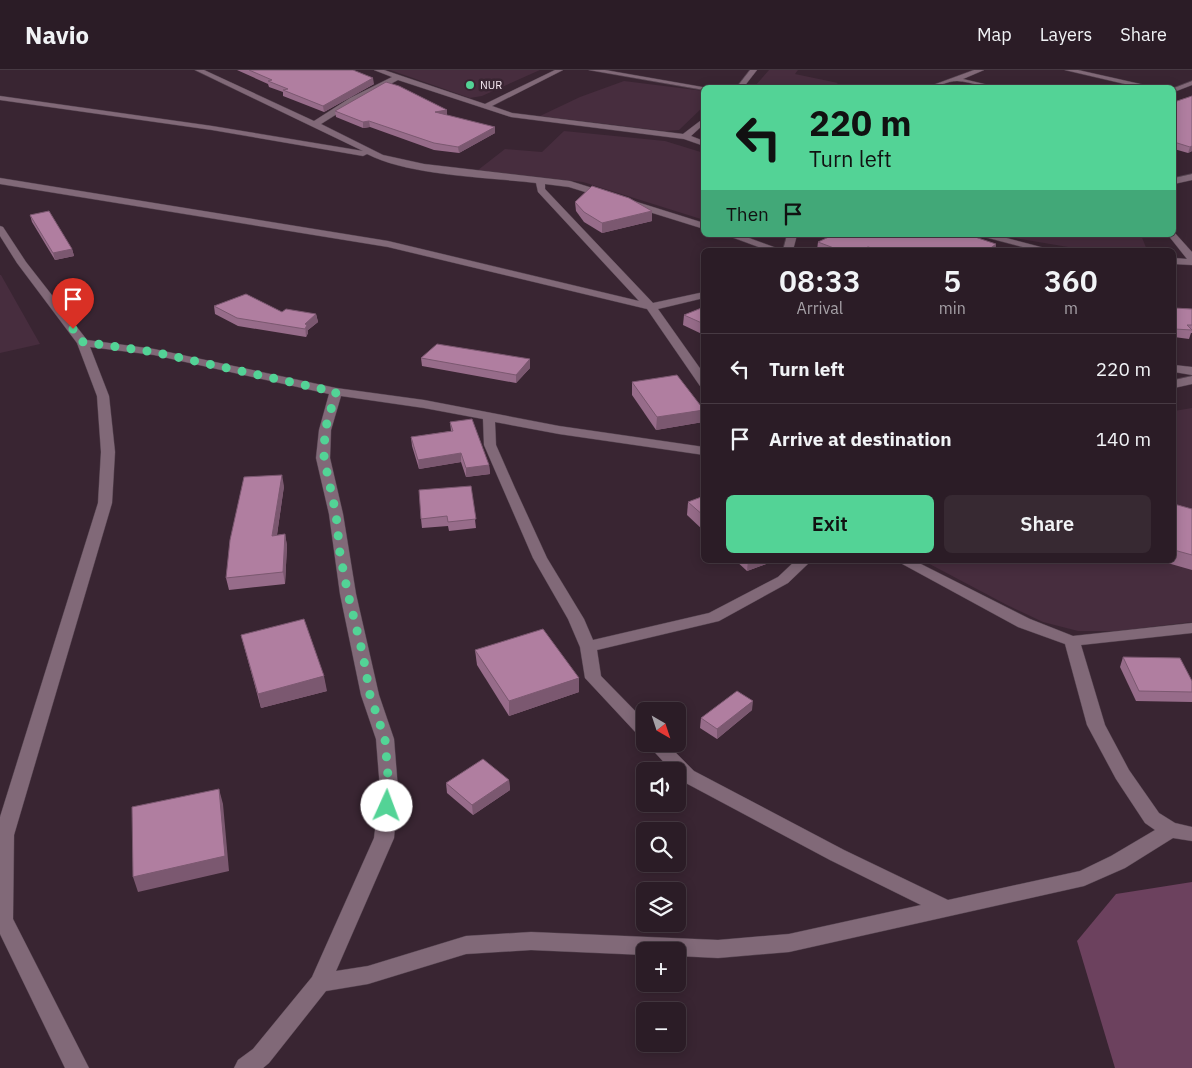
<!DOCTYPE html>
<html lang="en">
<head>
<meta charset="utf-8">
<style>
	body { margin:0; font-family:"IBM Plex Sans",sans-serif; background:#372932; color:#f1f3f6; height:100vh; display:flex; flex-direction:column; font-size:19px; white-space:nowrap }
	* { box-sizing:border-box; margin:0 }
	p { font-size:16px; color:#a6a1a7 }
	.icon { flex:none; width:28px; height:28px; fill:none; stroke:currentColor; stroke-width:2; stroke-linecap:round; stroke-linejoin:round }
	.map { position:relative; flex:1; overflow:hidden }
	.panel { position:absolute; left:701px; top:178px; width:475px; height:315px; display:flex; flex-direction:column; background:#2b1c26; border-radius:8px; box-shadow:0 2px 12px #0003,0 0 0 1px #473a43 }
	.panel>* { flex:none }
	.top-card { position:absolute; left:701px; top:15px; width:475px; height:152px; border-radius:8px; box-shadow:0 2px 12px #0003,0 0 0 1px #473a43; background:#53d396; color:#111; overflow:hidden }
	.needle { width:32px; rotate:141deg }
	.buttons { position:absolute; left:636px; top:632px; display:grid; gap:10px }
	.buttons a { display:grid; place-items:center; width:50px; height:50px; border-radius:8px; background:#2b1c26; box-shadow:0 2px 12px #0003,0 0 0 1px #473a43; font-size:25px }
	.pin { position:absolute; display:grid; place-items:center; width:42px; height:42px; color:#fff; margin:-51px -21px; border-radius:50% 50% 50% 0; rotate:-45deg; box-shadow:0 0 5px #0007 }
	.pin .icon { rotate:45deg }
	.me { position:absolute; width:55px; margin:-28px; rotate:2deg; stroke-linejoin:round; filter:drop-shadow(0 0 4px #0008) }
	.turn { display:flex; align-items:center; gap:18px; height:105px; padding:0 25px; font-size:22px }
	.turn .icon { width:65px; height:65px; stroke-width:2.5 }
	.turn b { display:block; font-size:35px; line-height:42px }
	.then { display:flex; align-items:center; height:48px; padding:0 25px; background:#0003; gap:10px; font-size:19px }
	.eta { display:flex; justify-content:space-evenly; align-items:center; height:85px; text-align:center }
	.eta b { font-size:30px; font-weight:600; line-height:35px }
	.primary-button { display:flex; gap:10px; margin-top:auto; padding:10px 25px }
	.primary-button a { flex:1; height:58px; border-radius:8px; background:#53d396; color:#111; font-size:20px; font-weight:600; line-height:58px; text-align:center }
	.primary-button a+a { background:#372932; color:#f1f3f6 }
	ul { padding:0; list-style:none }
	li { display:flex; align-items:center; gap:15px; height:70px; padding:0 25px; border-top:1px solid #473a43 }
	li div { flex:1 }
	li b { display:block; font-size:19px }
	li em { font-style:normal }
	header { display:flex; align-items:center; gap:30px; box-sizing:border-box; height:70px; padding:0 25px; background:#2b1c26; border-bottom:1px solid #473a43 }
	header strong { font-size:24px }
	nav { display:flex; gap:28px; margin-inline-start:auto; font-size:18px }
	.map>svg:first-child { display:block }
	.built { fill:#472d3e }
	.green { fill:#6c415e }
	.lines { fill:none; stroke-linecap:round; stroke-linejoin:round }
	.street-casing { stroke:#53424e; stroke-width:1 }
	.street { fill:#816978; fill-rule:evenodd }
	.wall { fill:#976c8a }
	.shaded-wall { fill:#7b5870 }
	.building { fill:#b07ea0; stroke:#7b5870 }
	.route { stroke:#53d396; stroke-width:9; stroke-dasharray:0 16.2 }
	.poi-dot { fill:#53d396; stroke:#392532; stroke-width:2 }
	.labels { text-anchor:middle; stroke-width:5; stroke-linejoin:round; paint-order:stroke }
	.far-poi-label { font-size:11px; fill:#f7e9f2; stroke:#392532; text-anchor:start }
</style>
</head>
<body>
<header>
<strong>Navio</strong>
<nav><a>Map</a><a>Layers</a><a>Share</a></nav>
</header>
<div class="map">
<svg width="1192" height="998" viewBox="0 0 1192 998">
	<rect width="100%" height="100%" fill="#392532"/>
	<g class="built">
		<polygon points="390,0 540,0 482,26 470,28"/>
		<polygon points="769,0 798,0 795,4 838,13 833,17 754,17"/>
		<polygon points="624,11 704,21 704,36 679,60 665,61 540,46 580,27"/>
		<polygon points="564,61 665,71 704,83 704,150 583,112 478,100 505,79 542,82"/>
		<polygon points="997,165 1141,165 1147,180 1068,177"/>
		<polygon points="0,205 1,205 40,274 0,283"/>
		<polygon points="1192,338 1192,552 1116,561 1078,561 1043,552 1007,535 922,490 1174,490 1174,341"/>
	</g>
	<polygon class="green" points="1192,812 1192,998 1115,998 1077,871 1116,824"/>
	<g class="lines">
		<g class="street-casing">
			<g id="street">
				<path d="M195 0H204L314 51 350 28 392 7 374 0H384L485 34 555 0H563L492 36 512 43 683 64 704 48V54L691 66 704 71V76L684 69 511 47 398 10 356 32 321 54 383 85 424 94 570 111 704 153V159L569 117 545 114V119L653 233 704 222V228L658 239 704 304V317L700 316 647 239 388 177 0 114V108L388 171 639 231 538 122 536 113C487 107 410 106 367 84L363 86 212 60 0 30V26L212 56 363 81Z"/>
				<polygon points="589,0 605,0 708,18 704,18 704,20"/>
				<polygon points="750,0 757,0 743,18 736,18"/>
				<path d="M974 0H984L963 9 1001 18C986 18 972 12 957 11 947 11 936 18 925 18Z"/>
				<polygon points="1065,0 1078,0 1158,18 1142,18"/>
				<polygon points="1192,11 1192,15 1174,22 1174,18"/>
				<polygon points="1192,104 1192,110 1174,114 1174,108"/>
				<polygon points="0,156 3,157 26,192 87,270 154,279 336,318 424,330 559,356 704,377 704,385 559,364 495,352 496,375 514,416 547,488 584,549 593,570 709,543 778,507 796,490 812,490 788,513 719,551 597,580 601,606 645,651 645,668 639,666 585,608 580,577 568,549 533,488 484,375 483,349 424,338 341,326 331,360 330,388 343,444 356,524 379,625 394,669 398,719 394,768 336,901 368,896 466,866 531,862 718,870 789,864 921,835 830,790 682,711 678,707 678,701 672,701 647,674 667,674 694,701 844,780 948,830 1080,801 1111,786 1155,760 1145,753 1116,709 1087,655 1065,574 1018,557 895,490 913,490 1030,549 1073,566 1192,553 1192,563 1081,575 1105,655 1129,700 1159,743 1175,753 1192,757 1192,771 1173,768 1125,798 1084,816 789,882 718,888 678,886 678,881 645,881 645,885 531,880 466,884 368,914 326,921 269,993 263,998 234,998 238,990 253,979 312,907 374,768 380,719 376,669 361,625 340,524 329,444 316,388 319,360 329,324 154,285 90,277 109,326 115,382 112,433 14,765 13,849 89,998 65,998 0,864 0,747 98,433 101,382 97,326 77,273 17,193 0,166"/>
				<polygon points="1174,162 1192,182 1192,195 1174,194 1174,188 1187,189 1168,165 1174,165"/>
				<polygon points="726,165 741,165 782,180 767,180"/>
				<polygon points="787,165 797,165 793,180 783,180"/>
				<polygon points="977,165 995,165 1052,180 1034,180"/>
				<polygon points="1174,295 1192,297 1192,305 1174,302"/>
				<polygon points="1192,306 1192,314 1174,318 1174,310"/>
			</g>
		</g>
		<use href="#street" class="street"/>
	</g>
	<g class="wall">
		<polygon points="237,0 353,0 374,14 324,42 283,26 283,22 269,17 268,14"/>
		<polygon points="1174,32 1192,81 1188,83 1174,79"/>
		<polygon points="335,41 447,45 495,63 459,83 434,80 370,57 363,58 336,47"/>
		<polygon points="575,132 652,141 652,151 602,163 584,152 576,141"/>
		<polygon points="30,145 72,179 74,186 55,190 32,152"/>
		<polygon points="818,172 996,174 995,180 817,180"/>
		<polygon points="214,236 282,242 316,244 318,252 308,260 308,263 306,267 238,256 215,244"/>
		<polygon points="704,237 704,265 683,255 684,245"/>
		<polygon points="1174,238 1192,239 1192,263 1191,263 1189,269 1174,267"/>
		<polygon points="421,288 530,298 516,313 422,296"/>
		<polygon points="632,312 703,352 656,360 632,325"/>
		<polygon points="450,352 489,395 490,404 466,407 461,392 419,399 412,376 411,367 451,361"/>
		<polygon points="284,416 277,465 285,464 287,476 285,514 229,520 226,508"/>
		<polygon points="471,416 476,458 449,461 448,456 422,458 421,449"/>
		<polygon points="704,426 704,461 687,445 688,432"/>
		<polygon points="1174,434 1192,439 1192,500 1157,490 1174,490"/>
		<polygon points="735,490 777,490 747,501"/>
		<polygon points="241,565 327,621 261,638"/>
		<polygon points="475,580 579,622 509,646 477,595"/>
		<polygon points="1123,587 1192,611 1192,632 1136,631 1120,597"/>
		<polygon points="752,640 717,669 700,658 701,648"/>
		<polygon points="509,710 510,720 473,745 447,723 446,713"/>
	</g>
	<g class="shaded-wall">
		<polygon points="373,8 374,14 324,42 323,36"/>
		<polygon points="447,40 447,46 435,42"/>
		<polygon points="369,51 370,57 363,58 363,52"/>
		<polygon points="495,57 495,63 459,83 458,77"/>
		<polygon points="1192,76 1192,81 1188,83 1190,77"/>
		<polygon points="652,141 652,151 602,163 602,153"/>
		<polygon points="996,174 995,180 987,180"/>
		<polygon points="868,177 867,180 861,180"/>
		<polygon points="72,179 74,186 55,190 53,183"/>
		<polygon points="316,244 318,252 308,260 308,263 306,267 305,254"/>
		<polygon points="530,289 530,298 516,313 516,305"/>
		<polygon points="704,340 703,352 656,360 657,347"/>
		<polygon points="461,383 461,392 419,399 418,390"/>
		<polygon points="489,395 490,404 466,407 466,398"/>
		<polygon points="282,405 284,416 275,478 272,466"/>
		<polygon points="285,464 287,476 285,514 283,502"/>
		<polygon points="748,490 777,490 747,501"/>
		<polygon points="324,606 327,621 261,638 258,624"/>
		<polygon points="579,608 579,622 509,646 509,631"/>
		<polygon points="753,631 752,640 717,669 717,659"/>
		<polygon points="509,710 510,720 473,745 472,735"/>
		<polygon points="219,719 223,734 229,801 138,822 133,807"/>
	</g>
	<g class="building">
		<polygon points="249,0 353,0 373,8 323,36 283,20 288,19 268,11 272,10"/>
		<polygon points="386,12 399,16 447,40 435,42 495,57 458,77 434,73 369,51 363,52 335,41"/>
		<polygon points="1192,26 1192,76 1190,77 1174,72 1174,32"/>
		<polygon points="592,116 629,128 652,141 602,153 584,142 575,132"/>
		<polygon points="49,141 72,179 53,183 30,145"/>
		<polygon points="833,165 969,165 996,174 988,180 991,180 879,180 868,177 861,180 839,180 818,172"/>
		<polygon points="246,224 282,242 286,239 316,244 305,254 307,255 305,259 237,248 214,236"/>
		<polygon points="704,237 704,254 684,245"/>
		<polygon points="1174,238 1192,239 1192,255 1187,255 1192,260 1174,259"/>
		<polygon points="437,274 530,289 516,305 421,288"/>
		<polygon points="677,305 704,340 657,347 632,312"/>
		<polygon points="472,349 489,395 466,398 461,383 418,390 411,367 453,361 450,352"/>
		<polygon points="282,405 272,466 285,464 283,502 226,508 230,470 244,407"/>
		<polygon points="471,416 476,449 448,452 447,446 421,449 419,420"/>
		<polygon points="704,426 704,446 688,432"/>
		<polygon points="1174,434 1192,439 1192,485 1174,480"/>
		<polygon points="304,549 324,606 258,624 241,565"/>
		<polygon points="543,559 579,608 509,631 475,580"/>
		<polygon points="1123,587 1180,588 1192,611 1192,622 1139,621"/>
		<polygon points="737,621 753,631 717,659 701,648"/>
		<polygon points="483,689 509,710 472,735 446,713"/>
		<polygon points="219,719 225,786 133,807 132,737"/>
	</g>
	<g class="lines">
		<polyline class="route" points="73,259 83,272 154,282 336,322 325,360 324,388 336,444 340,484 348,524 363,585 370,625 385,669 389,719 387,736"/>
	</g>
	<circle class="poi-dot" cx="470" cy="15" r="5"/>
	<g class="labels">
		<g class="far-poi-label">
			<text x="480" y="19">NUR</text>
		</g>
	</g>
</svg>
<div class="buttons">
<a><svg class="needle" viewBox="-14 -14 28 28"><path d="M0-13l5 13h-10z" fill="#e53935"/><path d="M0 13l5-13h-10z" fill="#a6a1a7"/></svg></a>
<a><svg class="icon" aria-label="sound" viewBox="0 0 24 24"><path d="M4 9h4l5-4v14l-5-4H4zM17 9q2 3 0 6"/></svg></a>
<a><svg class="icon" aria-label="search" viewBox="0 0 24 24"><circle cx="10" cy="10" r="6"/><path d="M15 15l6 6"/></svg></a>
<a><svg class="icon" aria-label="layers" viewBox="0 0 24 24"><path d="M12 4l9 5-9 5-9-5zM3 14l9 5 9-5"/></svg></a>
<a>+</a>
<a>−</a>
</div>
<div class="pin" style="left:73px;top:259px;background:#d93025"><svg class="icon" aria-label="arrive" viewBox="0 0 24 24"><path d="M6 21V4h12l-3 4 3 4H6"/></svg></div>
<svg class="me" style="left:387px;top:736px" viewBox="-20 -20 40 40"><circle r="19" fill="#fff"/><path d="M0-13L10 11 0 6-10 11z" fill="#53d396"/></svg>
<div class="top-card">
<div class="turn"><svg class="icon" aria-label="left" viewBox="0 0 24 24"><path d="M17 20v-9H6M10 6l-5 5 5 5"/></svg><div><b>220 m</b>Turn left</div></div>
<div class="then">Then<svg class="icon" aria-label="arrive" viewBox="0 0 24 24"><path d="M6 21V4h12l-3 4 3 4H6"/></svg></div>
</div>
<section class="panel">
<div class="eta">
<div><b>08:33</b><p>Arrival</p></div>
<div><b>5</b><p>min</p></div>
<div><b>360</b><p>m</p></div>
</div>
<ul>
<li><svg class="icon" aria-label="left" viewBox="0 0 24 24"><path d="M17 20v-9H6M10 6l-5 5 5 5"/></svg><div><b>Turn left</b></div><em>220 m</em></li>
<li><svg class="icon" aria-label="arrive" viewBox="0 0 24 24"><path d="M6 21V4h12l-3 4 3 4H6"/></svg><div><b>Arrive at destination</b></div><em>140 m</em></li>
</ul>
<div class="primary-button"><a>Exit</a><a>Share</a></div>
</section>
</div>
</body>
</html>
